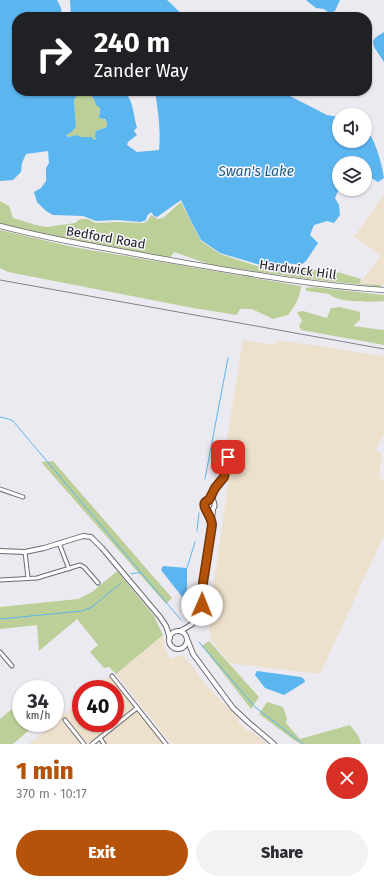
<!DOCTYPE html>
<html lang="en">
<head>
<meta charset="utf-8">
<style>
	body { margin:0; font-family:"Fira Sans",sans-serif; background:#f2f2f3; color:#2b2b33; height:100vh; display:flex; flex-direction:column; font-size:15px; white-space:nowrap }
	* { box-sizing:border-box; margin:0 }
	p { font-size:13px; color:#7c7c81 }
	.icon { flex:none; width:22px; height:22px; fill:none; stroke:currentColor; stroke-width:2; stroke-linecap:round; stroke-linejoin:round }
	.map { position:relative; height:744px; overflow:hidden }
	.details { display:flex; flex-direction:column; background:#fff; flex:1 }
	.details>* { flex:none }
	.top-card { position:absolute; left:12px; top:12px; width:360px; height:84px; border-radius:16px; box-shadow:0 1px 3px #0004; background:#202124; color:#fff; overflow:hidden }
	.buttons { position:absolute; left:332px; top:108px; display:grid; gap:8px }
	.buttons a { display:grid; place-items:center; width:40px; height:40px; border-radius:50%; background:#fff; box-shadow:0 1px 3px #0004; font-size:20px }
	.speed { position:absolute; left:12px; top:680px; display:flex; gap:8px; font-size:20px; font-weight:700; text-align:center }
	.speed>* { display:grid; place-content:center; width:52px; height:52px; border-radius:50%; background:#fff; box-shadow:0 1px 3px #0004; line-height:1 }
	.speed small { font-size:10px; font-weight:400 }
	.speed .limit { border:6px solid #d22; background:#fff; color:#111 }
	.pin { position:absolute; display:grid; place-items:center; width:34px; height:34px; color:#fff; margin:-17px; border-radius:8px; box-shadow:0 2px 6px #0006 }
	.me { position:absolute; width:44px; margin:-22px; rotate:1deg; stroke-linejoin:round; filter:drop-shadow(0 0 3px #0008) }
	.turn { display:flex; align-items:center; gap:14px; height:84px; padding:0 16px; font-size:18px }
	.turn .icon { width:52px; height:52px; stroke-width:2.5 }
	.turn b { display:block; font-size:28px; line-height:34px }
	.round { display:grid; place-items:center; flex:none; width:42px; height:42px; border-radius:21px; background:#f2f2f3 }
	.headline { display:flex; align-items:center; justify-content:space-between; height:68px; padding:0 16px }
	h1 { font-size:24px; font-weight:800; line-height:30px; color:#b45309 }
	.button { display:flex; gap:8px; margin-top:auto; padding:8px 16px }
	.button a { flex:1; height:46px; border-radius:24px; background:#b45309; color:#fff; font-size:16px; font-weight:800; line-height:46px; text-align:center }
	.button a+a { background:#f2f2f3; color:#2b2b33 }
	.map>svg:first-child { display:block }
	.industrial { fill:#ede0cc }
	.green { fill:#bdcf99 }
	.water { fill:#5bb5ee; fill-rule:evenodd }
	.lines { fill:none; stroke-linecap:round; stroke-linejoin:round }
	.stream { stroke:#5bb5ee; stroke-width:1 }
	.minor-casing { stroke:#6b6a70; stroke-width:5 }
	.tertiary-casing { stroke:#6b6a70; stroke-width:6 }
	.secondary-casing { stroke:#6b6a70; stroke-width:6 }
	.minor { stroke:#fff; stroke-width:3 }
	.tertiary { stroke:#fff; stroke-width:4 }
	.secondary { stroke:#fff; stroke-width:4.5 }
	.rail { stroke:#848388; stroke-width:1 }
	.route-casing { stroke:#753606; stroke-width:10 }
	.route { stroke:#b45309; stroke-width:7 }
	.labels { text-anchor:middle; stroke-width:3; stroke-linejoin:round; paint-order:stroke }
	.street-label { font-size:13px; fill:#1e1d20; stroke:#f9f8ff }
	.water-label { font-size:14px; font-style:italic; fill:#1c5e84; stroke:#f9f8ff }
</style>
</head>
<body>
<div class="map">
<svg width="384" height="744" viewBox="0 0 384 744">
	<rect width="100%" height="100%" fill="#eceaf1"/>
	<g class="industrial">
		<polygon points="384,195 384,285 359,284 381,256 354,237"/>
		<polygon points="243,340 273,345 278,340 384,356 384,433 376,450 382,454 379,477 384,481 384,535 320,674 230,663 211,640 209,627 212,604 212,596 231,464 223,463"/>
		<polygon points="163,635 164,642 163,645 170,659 183,655 185,657 209,688 239,719 238,722 248,731 253,732 267,744 171,744 116,674"/>
		<polygon points="110,676 163,744 29,744 81,700 81,723 115,723 115,689 94,689"/>
	</g>
	<g class="green">
		<path d="M77 94 91 95 100 107 99 114 101 118C105 119 109 123 107 127L96 131 97 140 93 139 92 137H81L77 135 68 137 66 135 72 132 73 130 76 127 74 100Z"/>
		<polygon points="0,201 9,206 13,218 36,225 46,227 75,223 80,219 88,219 95,223 118,222 144,223 148,220 151,215 158,219 163,218 181,202 201,241 220,254 257,266 324,270 341,273 361,279 360,284 381,285 381,287 309,279 211,265 174,252 170,258 52,237 0,224"/>
		<path d="M0 230 73 247 301 286C300 298 295 306 288 315L273 319 252 309H240L237 315 193 308 8 272 0 268Z"/>
		<path d="M314 287 384 295V301C372 302 337 303 329 294L307 291 305 288Z"/>
		<polygon points="340,307 360,312 360,320 353,326 384,330 384,345 301,330 299,326 302,321 297,312 303,311 327,318 331,308"/>
		<polygon points="53,461 172,598 166,604 41,462"/>
		<polygon points="117,571 154,616 163,635 116,674 109,667 104,668 90,652 98,645 77,619 39,651 37,625 0,629 0,607 78,599 92,592"/>
		<polygon points="209,641 259,697 251,709 202,646"/>
		<polygon points="267,702 283,707 287,718 286,723 300,739 350,725 359,737 361,744 301,744 294,740 259,714"/>
		<polygon points="19,703 21,706 21,723 36,724 13,744 0,744 0,719"/>
	</g>
	<g class="water">
		<path d="M0 0H57L61 8 62 17H17V91H123C134 99 133 115 137 127L134 131 137 135 128 142 127 145 137 152 159 150C161 129 158 111 155 91H280L327 115 339 117V141H365V128C375 138 382 164 384 178L378 182 365 174V163H339V189L335 198 339 205 340 215 334 223 327 221 314 225 310 235 318 243 306 261 301 265 287 263 275 266 260 265 220 253 201 240 191 221 181 200 157 217 154 216 151 212 147 216 146 220 141 222 117 220 96 221 83 216 53 215 46 211 37 202 34 192 41 188 46 181V168L49 163 48 151 26 154 22 163 21 172 13 180 0 181ZM83 94 87 96 91 95 95 101 96 105 100 108 99 118 105 119 107 123V127L96 131 95 137 97 140 93 139 92 137H81L77 135 68 137 66 135 72 132 73 130 76 127 74 100 77 95 80 96Z"/>
		<polygon points="70,0 167,0 185,17 71,17"/>
		<polygon points="306,0 340,0 335,11 329,13 324,9 316,8"/>
		<polygon points="384,32 384,62 374,47 373,41 376,37"/>
		<polygon points="163,566 187,568 187,603 161,570"/>
		<polygon points="257,671 301,677 304,679 305,682 284,695 265,688 255,675"/>
	</g>
	<g class="lines">
		<g class="stream">
			<polyline points="0,417 9,419 13,421 181,620"/>
			<polyline points="205,479 228,358"/>
			<polyline points="197,531 199,513"/>
			<polyline points="187,568 195,542"/>
			<polyline points="131,574 135,573 140,573"/>
			<polyline points="0,619 82,611 92,607 121,583"/>
			<polyline points="199,642 255,707 303,744"/>
		</g>
		<g class="minor-casing">
			<g id="minor">
				<polyline points="0,489 23,497"/>
				<polyline points="213,494 214,502"/>
				<polyline points="209,500 215,488 224,477 228,457"/>
				<polyline points="59,543 69,569"/>
				<polyline points="25,552 28,578"/>
				<polyline points="0,580 37,578 80,565 84,567 98,583"/>
				<polyline points="0,652 12,666"/>
				<polyline points="112,676 166,744"/>
				<polyline points="65,720 84,744"/>
				<polyline points="100,738 104,744"/>
				<polyline points="92,744 137,708"/>
			</g>
		</g>
		<g class="tertiary-casing">
			<g id="tertiary">
				<circle cx="209" cy="505" r="5.5"/>
				<polyline points="0,551 25,552 44,548 83,536 91,537 102,548 160,617 166,626 170,638"/>
				<circle cx="178" cy="640" r="9"/>
				<path d="M180 631C186 628 193 625 197 619 204 608 201 595 203 582 206 558 211 533 213 509"/>
				<polyline points="188,641 193,654 233,708 248,722 274,744"/>
			</g>
		</g>
		<g class="secondary-casing">
			<path id="secondary" d="M0 226C52 240 105 248 158 258 233 271 308 285 384 290"/>
		</g>
		<use href="#minor" class="minor"/>
		<use href="#tertiary" class="tertiary"/>
		<use href="#secondary" class="secondary"/>
		<polyline class="rail" points="0,280 384,349"/>
	</g>
	<g class="lines">
		<g class="route-casing">
			<path id="route" d="M202 605 203 583 212 525C212 514 197 504 209 500L215 488 224 477 228 457"/>
		</g>
		<use href="#route" class="route"/>
	</g>
	<g class="labels">
		<g class="street-label">
			<text transform="translate(106 237) rotate(10)" y="5">Bedford Road</text>
			<text transform="translate(298 269) rotate(8)" y="5">Hardwick Hill</text>
		</g>
		<g class="water-label">
			<text x="256" y="176">Swan's Lake</text>
		</g>
	</g>
</svg>
<div class="buttons">
<a><svg class="icon" aria-label="sound" viewBox="0 0 24 24"><path d="M4 9h4l5-4v14l-5-4H4zM17 9q2 3 0 6"/></svg></a>
<a><svg class="icon" aria-label="layers" viewBox="0 0 24 24"><path d="M12 4l9 5-9 5-9-5zM3 14l9 5 9-5"/></svg></a>
</div>
<div class="speed"><div>34<small>km/h</small></div><div class="limit">40</div></div>
<div class="pin" style="left:228px;top:457px;background:#d93025"><svg class="icon" aria-label="arrive" viewBox="0 0 24 24"><path d="M6 21V4h12l-3 4 3 4H6"/></svg></div>
<svg class="me" style="left:202px;top:605px" viewBox="-20 -20 40 40"><circle r="19" fill="#fff"/><path d="M0-13L10 11 0 6-10 11z" fill="#b45309"/></svg>
<div class="top-card">
<div class="turn"><svg class="icon" aria-label="right" viewBox="0 0 24 24"><path d="M7 20v-9h11M14 6l5 5-5 5"/></svg><div><b>240 m</b>Zander Way</div></div>
</div>
</div>
<section class="details">
<div class="headline"><div><h1>1 min</h1><p>370 m · 10:17</p></div><a class="round" style="background:#d93025;color:#fff"><svg class="icon" aria-label="close" viewBox="0 0 24 24"><path d="M6 6l12 12M18 6L6 18"/></svg></a></div>
<div class="button"><a>Exit</a><a>Share</a></div>
</section>
</body>
</html>
